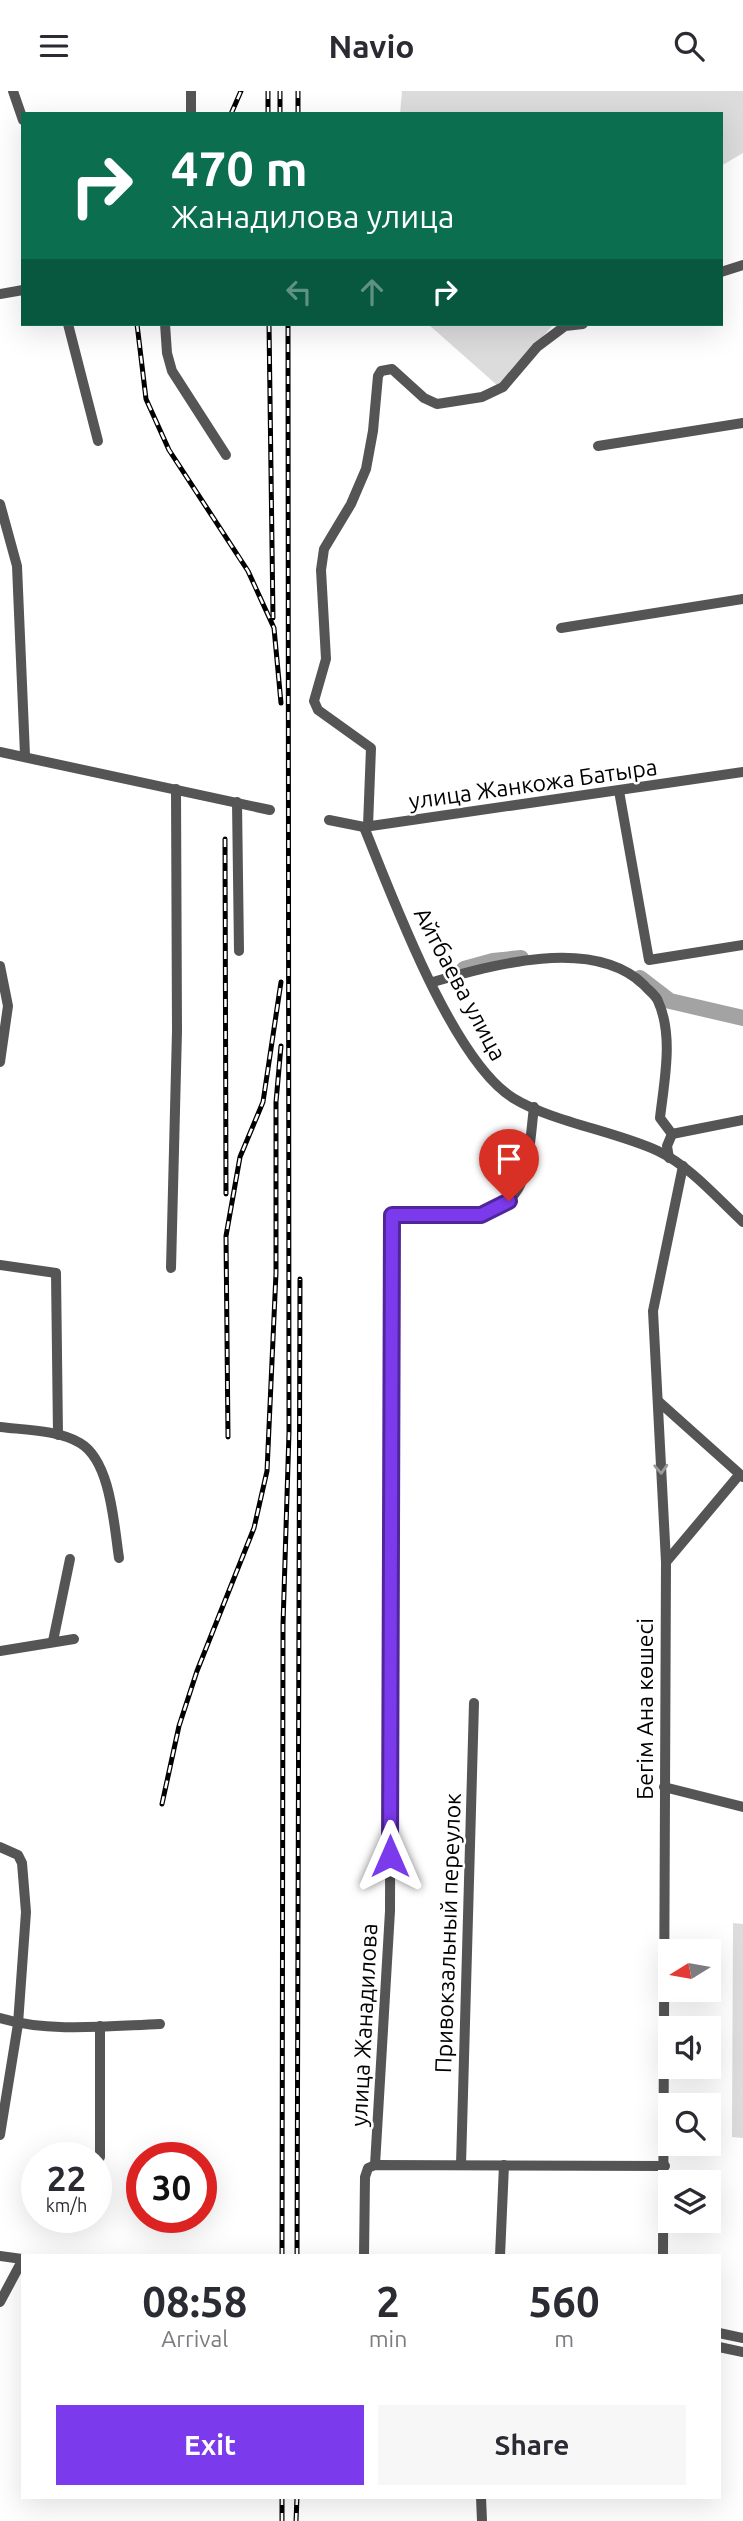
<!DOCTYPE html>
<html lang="en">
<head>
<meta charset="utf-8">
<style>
	body { margin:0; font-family:Ubuntu,sans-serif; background:#f7f7f7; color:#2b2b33; height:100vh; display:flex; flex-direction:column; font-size:26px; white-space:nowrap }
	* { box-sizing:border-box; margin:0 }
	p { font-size:23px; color:#7c7c81 }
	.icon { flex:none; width:38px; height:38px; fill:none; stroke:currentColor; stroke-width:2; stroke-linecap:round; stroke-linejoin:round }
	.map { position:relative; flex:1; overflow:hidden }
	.details { position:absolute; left:21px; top:2163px; width:700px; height:245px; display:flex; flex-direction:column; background:#fff; border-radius:0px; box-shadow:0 7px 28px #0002 }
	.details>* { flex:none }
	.banner { position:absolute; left:21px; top:21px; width:702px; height:214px; border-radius:0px; box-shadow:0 7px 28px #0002; background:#0b6e4f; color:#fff; overflow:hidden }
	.needle { width:46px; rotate:259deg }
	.tools { position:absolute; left:658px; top:1848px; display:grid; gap:14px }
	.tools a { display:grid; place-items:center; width:63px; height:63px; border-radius:0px; background:#fff; box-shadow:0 7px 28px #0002; font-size:35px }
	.speed { position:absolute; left:21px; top:2051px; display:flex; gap:14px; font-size:35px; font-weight:700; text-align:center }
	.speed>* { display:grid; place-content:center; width:91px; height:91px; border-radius:50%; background:#fff; box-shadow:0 7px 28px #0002; line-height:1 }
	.speed small { font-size:18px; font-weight:400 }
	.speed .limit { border:10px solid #d22; background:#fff; color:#111 }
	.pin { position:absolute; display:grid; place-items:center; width:60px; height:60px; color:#fff; margin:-72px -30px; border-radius:50% 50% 50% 0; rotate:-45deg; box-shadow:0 0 7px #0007 }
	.pin .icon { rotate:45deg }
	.me { position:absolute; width:77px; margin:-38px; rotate:0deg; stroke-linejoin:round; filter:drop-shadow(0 0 5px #0008) }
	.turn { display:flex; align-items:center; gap:24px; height:147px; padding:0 35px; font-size:32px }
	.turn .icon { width:91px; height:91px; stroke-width:2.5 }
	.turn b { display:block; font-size:49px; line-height:60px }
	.lanes { display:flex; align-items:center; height:66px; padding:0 35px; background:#0003; justify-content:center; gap:35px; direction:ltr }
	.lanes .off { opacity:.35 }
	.eta { display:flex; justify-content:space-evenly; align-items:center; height:119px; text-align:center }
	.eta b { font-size:42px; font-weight:700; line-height:49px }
	.cta { display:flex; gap:14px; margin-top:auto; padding:14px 35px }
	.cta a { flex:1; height:80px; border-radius:0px; background:#7c3aed; color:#fff; font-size:28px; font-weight:700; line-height:80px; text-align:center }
	.cta a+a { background:#f7f7f7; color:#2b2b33 }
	header { display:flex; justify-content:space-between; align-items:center; height:91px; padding:0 35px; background:#fff; font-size:32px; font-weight:700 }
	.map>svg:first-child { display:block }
	.green { fill:#dcdcdc }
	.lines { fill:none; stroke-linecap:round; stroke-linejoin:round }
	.river { stroke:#a3a3a3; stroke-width:16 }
	.minor { stroke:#555; stroke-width:10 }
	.rail-casing { stroke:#000; stroke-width:5 }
	.rail { stroke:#fff; stroke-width:2.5; stroke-dasharray:8; stroke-linecap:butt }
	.oneway { stroke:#999 }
	.route-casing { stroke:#51269a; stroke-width:18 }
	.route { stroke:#7c3aed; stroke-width:12 }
	.labels { text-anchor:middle; stroke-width:5; stroke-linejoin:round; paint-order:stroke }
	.street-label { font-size:23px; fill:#000; stroke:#fff }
</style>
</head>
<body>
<header><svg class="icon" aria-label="menu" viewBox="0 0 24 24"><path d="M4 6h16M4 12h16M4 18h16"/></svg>Navio<svg class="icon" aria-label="search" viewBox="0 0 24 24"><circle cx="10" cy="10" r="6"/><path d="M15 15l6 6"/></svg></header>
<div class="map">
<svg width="743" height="2430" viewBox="0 0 743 2430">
	<rect width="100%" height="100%" fill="#fff"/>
	<g class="green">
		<polygon points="402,0 743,0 743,62 721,75 721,23 400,23"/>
		<polygon points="428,233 554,233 498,295"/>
		<polygon points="733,1832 743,1833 743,2047 732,2046"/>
	</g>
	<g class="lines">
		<g class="river">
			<polyline points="464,878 493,870 521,867"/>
			<polyline points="640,887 670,910 743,927"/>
		</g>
		<g class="minor">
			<polyline points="13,0 23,29"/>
			<polyline points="191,23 191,0"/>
			<polyline points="721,181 743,174"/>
			<polyline points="0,203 23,199"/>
			<polyline points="68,233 98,350"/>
			<polyline points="165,233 167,262 172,280 226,364"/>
			<polyline points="598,355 743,332"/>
			<polyline points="0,413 17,475 25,664"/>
			<polyline points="561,537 743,508"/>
			<polyline points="0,661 270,719"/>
			<polyline points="619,700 649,869 743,854"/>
			<polyline points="237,711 239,860"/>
			<polyline points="329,729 364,736 743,681"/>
			<polyline points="368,735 371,657 318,619 314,610 326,568 321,479 324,458 351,413 366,378 373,340 378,285 381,280 392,278 424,307 437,313 482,306 503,296 537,256 565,235 583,233"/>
			<path d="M364 736C392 805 452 969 513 1007 552 1031 615 1040 658 1060 691 1076 716 1106 743 1131"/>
			<polyline points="0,875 8,915 0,971"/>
			<path d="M433 891C492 874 593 845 644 894 648 899 656 904 658 910 674 945 664 991 660 1027L672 1043"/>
			<polyline points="672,1043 743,1029"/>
			<polyline points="669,1067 667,1055 672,1043"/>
			<polyline points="0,1174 56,1182 58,1344"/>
			<polyline points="171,1177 177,940 176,698"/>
			<polyline points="658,1310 743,1386"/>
			<path d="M0 1336C25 1339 58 1339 80 1352 111 1370 114 1435 119 1467"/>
			<polyline points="666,1471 739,1384"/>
			<polyline points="53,1550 70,1468"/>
			<polyline points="0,1560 74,1548"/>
			<polyline points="664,1696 743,1716"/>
			<polyline points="0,1756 18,1764 22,1772 26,1821 18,1933 0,2044"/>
			<path d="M0 1927C49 1942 109 1935 160 1933"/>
			<polyline points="100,1935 100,2066"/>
			<path d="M375 2074 390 1820 392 1124C431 1123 503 1136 521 1092 530 1069 531 1040 534 1016"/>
			<polyline points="461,2074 474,1612"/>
			<polyline points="0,2165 22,2168"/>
			<polyline points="364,2165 365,2086 368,2077 375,2074 665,2075"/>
			<polyline points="500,2165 504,2074"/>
			<polyline points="663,2165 666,1471 653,1220 683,1075"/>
			<polyline points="0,2211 23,2168"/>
			<polyline points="719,2242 743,2247"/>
			<polyline points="719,2256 743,2261"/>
			<polyline points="481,2406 482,2430"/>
		</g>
		<g class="rail-casing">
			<g id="rail">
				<polyline points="268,0 268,23"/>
				<polyline points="280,0 280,23"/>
				<polyline points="231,23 241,0"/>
				<polyline points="298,23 298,0"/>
				<polyline points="137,233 146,308 169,359 248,480 274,537 281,612"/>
				<polyline points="269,233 273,527"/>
				<polyline points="225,748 226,1103"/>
				<polyline points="228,1346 226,1145 240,1066 263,1011 281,891"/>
				<polyline points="162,1713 179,1635 197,1580 254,1437 267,1380 276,1182 276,1011 281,955"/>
				<polyline points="282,2165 283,1534 289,1341 288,233"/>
				<polyline points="297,2165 300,1188"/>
				<polyline points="282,2430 282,2406"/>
				<polyline points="296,2430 297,2406"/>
			</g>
		</g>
		<use href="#rail" class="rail"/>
	</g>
	<defs><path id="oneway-chevron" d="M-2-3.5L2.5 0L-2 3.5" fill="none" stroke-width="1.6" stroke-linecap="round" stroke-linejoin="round" transform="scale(1.75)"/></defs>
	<use class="oneway" href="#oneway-chevron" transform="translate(661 1378) rotate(87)"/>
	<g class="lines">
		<g class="route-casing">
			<polyline id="route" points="390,1765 392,1124 481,1124 509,1110"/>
		</g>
		<use href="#route" class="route"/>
	</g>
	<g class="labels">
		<g class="street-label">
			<text transform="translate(533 693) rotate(-8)" y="8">улица Жанкожа Батыра</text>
			<text transform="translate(460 893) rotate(62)" y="8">Айтбаева улица</text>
			<text transform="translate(645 1618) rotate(-90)" y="8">Бегім Ана көшесі</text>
			<text transform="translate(448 1842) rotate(-88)" y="8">Привокзальный переулок</text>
			<text transform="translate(364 1934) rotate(-87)" y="8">улица Жанадилова</text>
		</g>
	</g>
</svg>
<div class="tools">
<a><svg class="needle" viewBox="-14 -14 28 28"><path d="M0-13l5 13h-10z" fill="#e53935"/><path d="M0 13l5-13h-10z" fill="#7c7c81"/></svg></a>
<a><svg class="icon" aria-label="sound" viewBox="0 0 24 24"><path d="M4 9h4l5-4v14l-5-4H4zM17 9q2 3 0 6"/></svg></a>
<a><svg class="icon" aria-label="search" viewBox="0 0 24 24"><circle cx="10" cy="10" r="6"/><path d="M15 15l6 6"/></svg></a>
<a><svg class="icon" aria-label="layers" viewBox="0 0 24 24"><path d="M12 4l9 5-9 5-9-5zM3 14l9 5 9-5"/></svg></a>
</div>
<div class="speed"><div>22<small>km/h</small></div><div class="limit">30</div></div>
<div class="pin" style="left:509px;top:1110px;background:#d93025"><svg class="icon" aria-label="arrive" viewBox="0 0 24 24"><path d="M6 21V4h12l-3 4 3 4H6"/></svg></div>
<svg class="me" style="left:390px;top:1765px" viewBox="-20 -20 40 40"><path d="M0-17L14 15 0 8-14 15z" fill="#7c3aed" stroke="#fff" stroke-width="4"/></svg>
<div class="banner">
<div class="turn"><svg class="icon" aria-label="right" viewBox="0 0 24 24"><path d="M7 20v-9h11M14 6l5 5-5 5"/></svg><div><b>470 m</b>Жанадилова улица</div></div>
<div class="lanes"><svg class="icon off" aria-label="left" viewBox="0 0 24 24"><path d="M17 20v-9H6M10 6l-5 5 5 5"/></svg><svg class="icon off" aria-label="ahead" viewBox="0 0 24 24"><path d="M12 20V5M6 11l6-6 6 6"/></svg><svg class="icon" aria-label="right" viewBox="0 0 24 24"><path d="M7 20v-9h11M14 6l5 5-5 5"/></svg></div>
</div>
<section class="details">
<div class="eta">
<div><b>08:58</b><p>Arrival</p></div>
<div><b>2</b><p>min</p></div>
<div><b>560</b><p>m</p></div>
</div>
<div class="cta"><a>Exit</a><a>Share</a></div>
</section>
</div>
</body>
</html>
